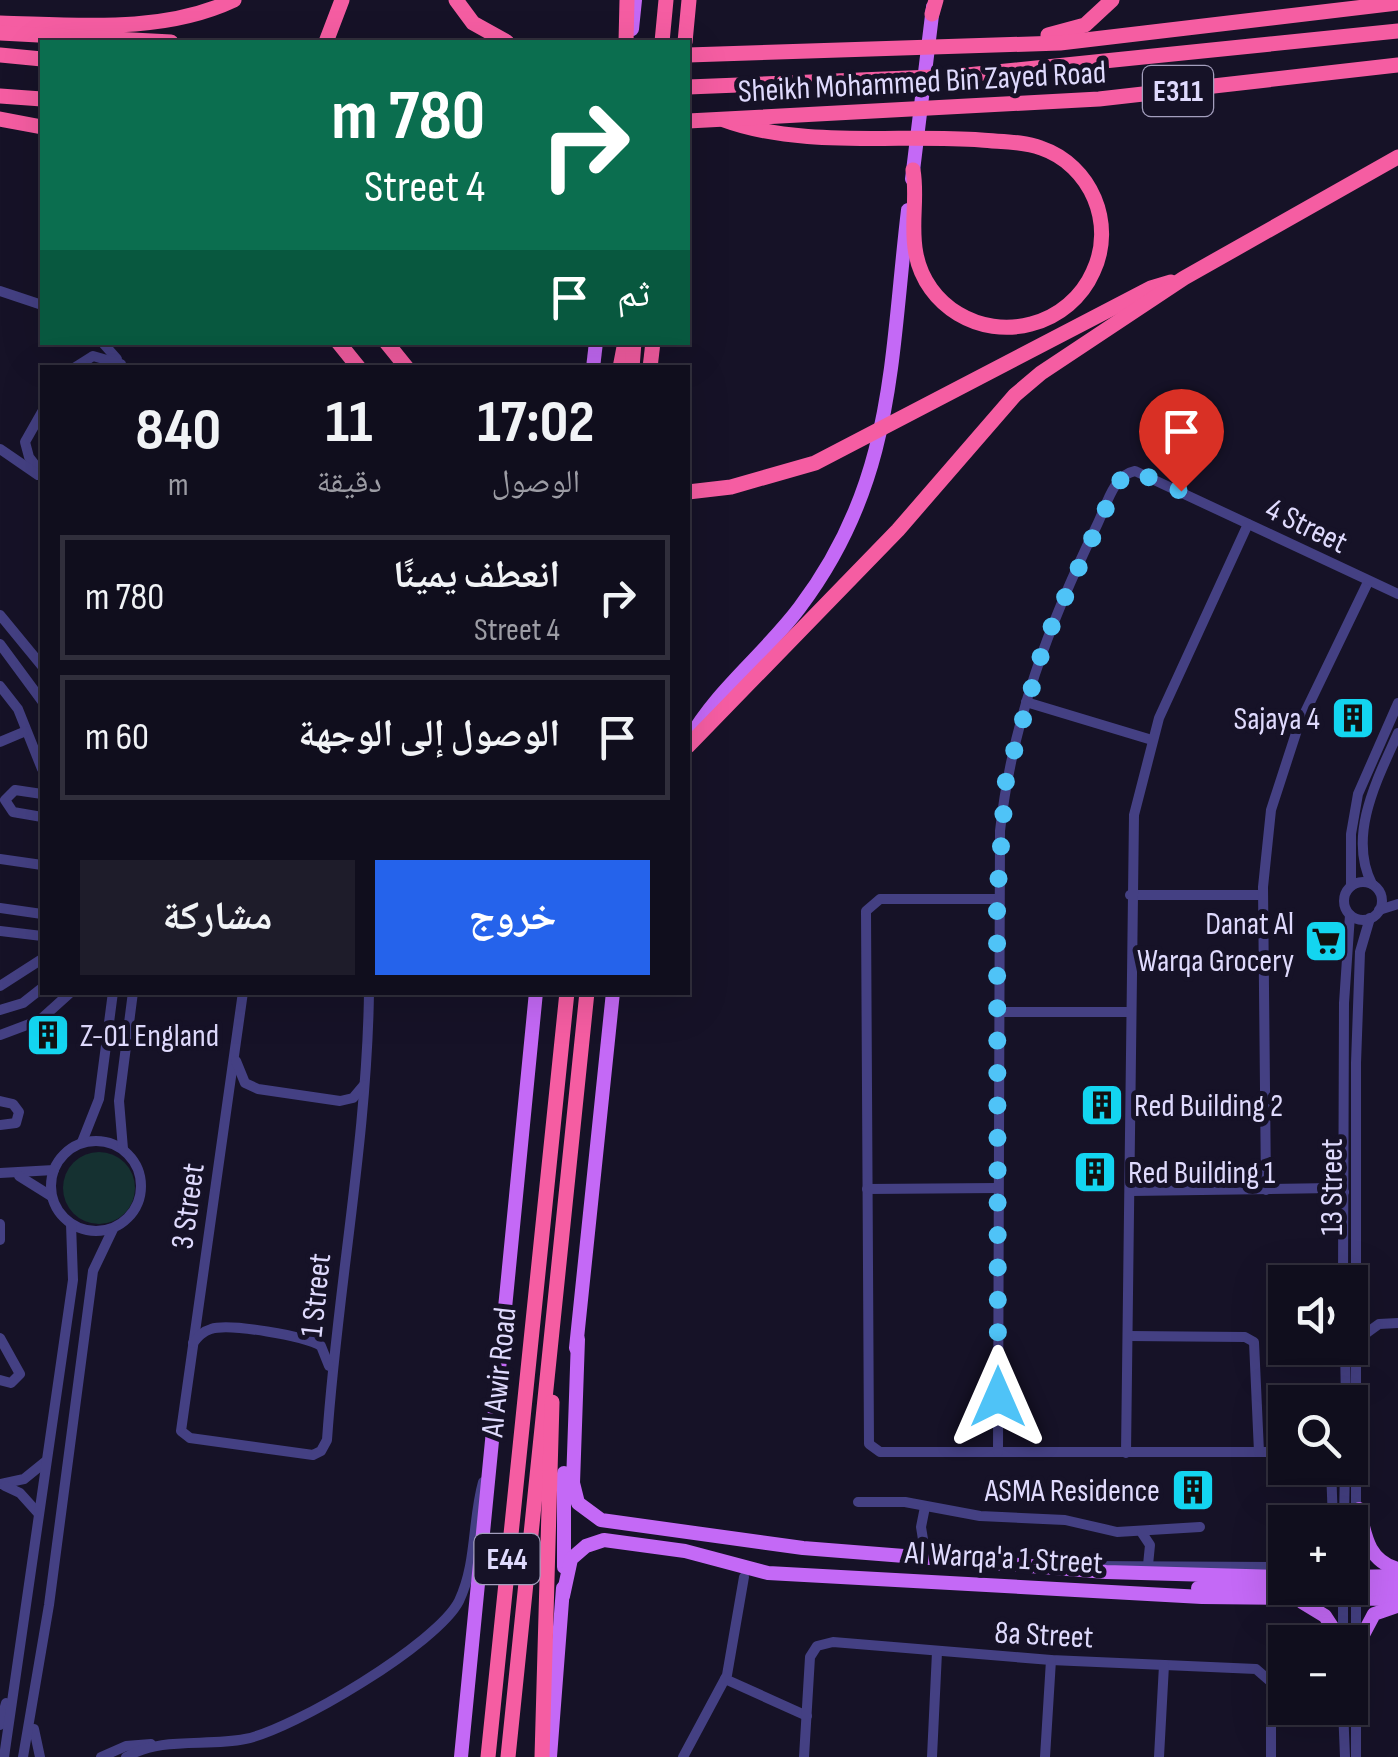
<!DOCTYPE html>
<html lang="ar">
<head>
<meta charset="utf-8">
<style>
	body { margin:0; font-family:"Sofia Sans Condensed","Noto Naskh Arabic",sans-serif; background:#1e1c2a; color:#f1f3f6; direction:rtl; height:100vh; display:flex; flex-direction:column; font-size:38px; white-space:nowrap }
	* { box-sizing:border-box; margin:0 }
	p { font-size:32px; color:#9c9ca4 }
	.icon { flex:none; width:55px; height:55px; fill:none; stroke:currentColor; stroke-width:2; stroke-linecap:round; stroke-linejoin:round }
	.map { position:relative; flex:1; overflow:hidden; direction:ltr }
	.sheet { position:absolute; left:40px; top:365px; width:650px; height:630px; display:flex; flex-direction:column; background:#100e1d; border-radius:0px; box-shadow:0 10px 40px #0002,0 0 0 2px #302e3b; direction:rtl }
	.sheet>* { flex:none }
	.top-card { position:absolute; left:40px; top:40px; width:650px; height:305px; border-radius:0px; box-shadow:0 10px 40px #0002,0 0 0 2px #302e3b; direction:rtl; background:#0b6e4f; color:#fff; overflow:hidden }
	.buttons { position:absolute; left:1268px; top:1265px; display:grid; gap:20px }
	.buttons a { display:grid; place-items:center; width:100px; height:100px; border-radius:0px; background:#100e1d; box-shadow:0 10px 40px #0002,0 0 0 2px #302e3b; font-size:50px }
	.pin { position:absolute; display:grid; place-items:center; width:85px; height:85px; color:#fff; margin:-102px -42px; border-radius:50% 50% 50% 0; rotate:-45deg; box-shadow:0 0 10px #0007 }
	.pin .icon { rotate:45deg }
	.me { position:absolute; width:110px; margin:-55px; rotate:0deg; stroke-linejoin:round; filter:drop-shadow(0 0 8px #0008) }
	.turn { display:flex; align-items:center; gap:35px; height:210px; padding:0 40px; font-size:45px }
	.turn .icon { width:130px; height:130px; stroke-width:2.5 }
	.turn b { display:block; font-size:70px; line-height:85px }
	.then { display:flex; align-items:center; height:95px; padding:0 40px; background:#0003; gap:20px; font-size:38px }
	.eta { display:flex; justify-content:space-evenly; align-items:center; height:170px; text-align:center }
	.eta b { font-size:60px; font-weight:700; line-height:70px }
	.button { display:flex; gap:20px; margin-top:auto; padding:20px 40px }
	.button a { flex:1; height:115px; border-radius:0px; background:#2563eb; color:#fff; font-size:40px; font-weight:700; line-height:115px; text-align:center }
	.button a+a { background:#1e1c2a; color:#f1f3f6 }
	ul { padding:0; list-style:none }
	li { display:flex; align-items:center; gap:30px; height:125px; margin:0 20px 15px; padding:0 20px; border:5px solid #302e3b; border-radius:0px }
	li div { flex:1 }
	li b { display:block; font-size:38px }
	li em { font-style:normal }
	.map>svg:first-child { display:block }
	.green { fill:#153131 }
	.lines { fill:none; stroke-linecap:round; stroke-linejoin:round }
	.minor { stroke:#444083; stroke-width:10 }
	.major { stroke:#c469f6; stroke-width:14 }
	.highway { stroke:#f55da2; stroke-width:15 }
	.route { stroke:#4fc3f7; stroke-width:18; stroke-dasharray:0 32.4 }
	.labels { text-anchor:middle; stroke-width:10; stroke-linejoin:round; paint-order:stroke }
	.shield { fill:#161227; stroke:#a39ebd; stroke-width:2.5 }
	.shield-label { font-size:30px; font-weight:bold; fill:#dfdafd }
	.street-label { font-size:32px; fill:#dfdafd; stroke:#161227 }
	.poi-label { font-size:32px; fill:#dfdafd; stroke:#161227; text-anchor:end }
</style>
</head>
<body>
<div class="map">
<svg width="1398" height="1757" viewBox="0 0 1398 1757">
	<rect width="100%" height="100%" fill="#161227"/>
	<circle class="green" cx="99" cy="1188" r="36"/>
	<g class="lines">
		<g class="minor">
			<polyline points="0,291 42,305"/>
			<polyline points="102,342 117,359"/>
			<polyline points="74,368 93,356 121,364"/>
			<polyline points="42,412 25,442 29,457 42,474"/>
			<polyline points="0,449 38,475"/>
			<polyline points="0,615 42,666"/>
			<polyline points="0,644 42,701"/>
			<polyline points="0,686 18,709 42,769"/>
			<polyline points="1026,702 1152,740"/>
			<polyline points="0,742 26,731"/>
			<polyline points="42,794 15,790 5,800 13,812 42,817"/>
			<polyline points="0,859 42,865"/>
			<circle cx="1363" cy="901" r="19"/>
			<path d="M1372 884C1347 835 1378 778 1398 733"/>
			<polyline points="1351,886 1351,834 1358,794 1398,703"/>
			<polyline points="1130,895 1263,895"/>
			<polyline points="997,899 880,899 866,911 869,1444 880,1452 1285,1452"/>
			<polyline points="0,908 42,914"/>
			<polyline points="1379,910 1398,904"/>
			<polyline points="0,931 42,936"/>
			<polyline points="0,986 42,959"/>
			<path d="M243 992 181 1431 190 1438 313 1455 321 1451 327 1440C337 1290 367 1142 369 992"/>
			<polyline points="0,1010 23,1003 42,988"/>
			<polyline points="997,1012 1130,1012"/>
			<polyline points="0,1035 40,1020 71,992"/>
			<polyline points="236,1061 245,1083 258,1089 340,1101 353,1098 364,1085"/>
			<polyline points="0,1101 13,1104 19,1112 16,1123 0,1125"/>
			<circle cx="96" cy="1186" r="45"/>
			<polyline points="82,1142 99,1099 113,992"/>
			<polyline points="123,1149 119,1101 133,992"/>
			<polyline points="0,1173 54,1170"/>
			<polyline points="19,1176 51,1196"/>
			<polyline points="867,1189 998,1188"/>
			<polyline points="1266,1190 1263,887 1271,810 1298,727 1368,582"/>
			<polyline points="1131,1191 1333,1188 1344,1192"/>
			<polyline points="0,1224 0,1240"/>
			<polyline points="1343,1282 1344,1003 1350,915"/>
			<polyline points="1129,1336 1245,1337 1254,1342 1259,1452"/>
			<polyline points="0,1338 20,1374 11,1383 0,1380"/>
			<polyline points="1357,1340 1379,1324 1398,1323"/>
			<path d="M193 1343C198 1337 203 1331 211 1329 229 1323 306 1336 321 1346L329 1366"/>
			<polyline points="1345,1348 1346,1402"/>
			<path d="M998 1452 1000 831C1012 722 1049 624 1097 525 1106 507 1113 475 1135 471L1398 594"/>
			<polyline points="1126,1453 1134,815 1159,718 1248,524"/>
			<polyline points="1331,1468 1333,1522"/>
			<polyline points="0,1484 24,1479 45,1462"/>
			<polyline points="5,1486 20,1493 38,1513"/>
			<polyline points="858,1502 905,1502 980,1516 1065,1520 1117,1532 1200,1527"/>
			<polyline points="925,1507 921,1527 926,1558"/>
			<polyline points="1344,1517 1345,1468"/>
			<polyline points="1142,1533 1150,1545 1148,1565"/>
			<polyline points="1086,1566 1285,1567"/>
			<polyline points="1343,1594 1343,1642"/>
			<polyline points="725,1679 807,1716"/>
			<polyline points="1343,1708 1345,1757"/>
			<polyline points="0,1725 6,1703"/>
			<polyline points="34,1729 40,1757"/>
			<polyline points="4,1757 73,1280 71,1224"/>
			<polyline points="23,1757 49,1605 93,1271 113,1229"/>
			<polyline points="101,1757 126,1746 151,1744"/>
			<path d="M126 1757C163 1736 205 1747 245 1739 293 1730 438 1643 459 1601 477 1563 472 1521 483 1482"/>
			<polyline points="683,1757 727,1675 744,1577"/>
			<polyline points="804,1757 810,1657 817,1646 833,1642 1051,1660 1256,1669 1271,1682 1271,1757"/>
			<polyline points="932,1757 937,1652"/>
			<polyline points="1045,1757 1051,1660"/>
			<polyline points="1159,1757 1164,1665"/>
			<polyline points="1356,1757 1356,1063 1360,952 1370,918"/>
		</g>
		<g class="major">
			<polyline points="632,29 635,0"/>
			<polyline points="912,179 933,7"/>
			<polyline points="593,368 596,342"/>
			<path d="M688 741C717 689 765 654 800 607 895 481 890 360 908 210"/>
			<polyline points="578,1339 573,1483 578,1503 601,1520 803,1548 1106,1572 1285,1577"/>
			<polyline points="576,1348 613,992"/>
			<path d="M1359 1509C1365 1536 1368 1561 1398 1569"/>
			<polyline points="1340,1522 1344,1510"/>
			<polyline points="564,1567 564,1473"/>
			<polyline points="1350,1577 1398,1576"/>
			<polyline points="1198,1588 1348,1588"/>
			<polyline points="563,1596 571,1559 586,1546 604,1540 685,1551 768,1573 1202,1597 1398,1599"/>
			<polyline points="1343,1599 1354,1589 1398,1587"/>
			<polyline points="1302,1602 1325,1616 1342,1642"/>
			<polyline points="1356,1648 1374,1614 1397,1606"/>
			<polyline points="461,1757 536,992"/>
			<polyline points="550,1757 563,1588"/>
		</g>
		<g class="highway">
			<polyline points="456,0 473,23 507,42"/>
			<polyline points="932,14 936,0"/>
			<path d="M0 23C77 25 162 34 234 0"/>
			<polyline points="0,33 171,42"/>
			<polyline points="1048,35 1085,25 1112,0"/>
			<polyline points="326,42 342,0"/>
			<polyline points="626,42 627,0"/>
			<polyline points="662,42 666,0"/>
			<polyline points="685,42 689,0"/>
			<polyline points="0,55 42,59"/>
			<polyline points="688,55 1060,43 1398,3"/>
			<polyline points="688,87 957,76 1398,31"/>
			<polyline points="0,96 42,99"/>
			<polyline points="0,119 42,127"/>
			<path d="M724 120C799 148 901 134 981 140 1001 142 1022 141 1041 148 1091 165 1116 224 1093 272 1082 297 1059 317 1031 324 980 338 926 306 916 254 910 226 918 198 913 170"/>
			<polyline points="688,121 1099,99 1398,65"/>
			<polyline points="338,342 359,368"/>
			<polyline points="386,342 407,368"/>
			<polyline points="620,368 625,342"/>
			<polyline points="632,368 634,342"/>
			<polyline points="650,368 653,342"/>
			<polyline points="688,492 731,487 815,463 1151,288 1171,282"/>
			<polyline points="688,746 898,530 1015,395 1041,373 1184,278 1398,157"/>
			<polyline points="488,1757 567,992"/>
			<polyline points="508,1757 587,992"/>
			<polyline points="542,1757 552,1402"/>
		</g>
	</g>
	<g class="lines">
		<polyline class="route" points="998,1397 997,899 1006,780 1045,641 1118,482 1134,471 1181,491"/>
	</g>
	<defs>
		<g id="building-square" transform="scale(2.25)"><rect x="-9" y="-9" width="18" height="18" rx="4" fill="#13d5f0" stroke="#161227"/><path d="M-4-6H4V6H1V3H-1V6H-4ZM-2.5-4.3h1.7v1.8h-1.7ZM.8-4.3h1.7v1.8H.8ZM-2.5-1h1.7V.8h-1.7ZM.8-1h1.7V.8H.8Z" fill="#111"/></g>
		<g id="supermarket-square" transform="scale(2.25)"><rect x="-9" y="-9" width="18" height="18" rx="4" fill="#13d5f0" stroke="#161227"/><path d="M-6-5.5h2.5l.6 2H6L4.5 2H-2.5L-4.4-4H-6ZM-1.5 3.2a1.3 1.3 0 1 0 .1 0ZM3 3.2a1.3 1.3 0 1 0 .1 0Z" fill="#111"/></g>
	</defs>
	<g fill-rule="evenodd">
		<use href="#building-square" x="1353" y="718"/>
		<use href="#supermarket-square" x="1326" y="941"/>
		<use href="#building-square" x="48" y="1035"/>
		<use href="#building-square" x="1102" y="1105"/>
		<use href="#building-square" x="1095" y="1172"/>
		<use href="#building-square" x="1193" y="1490"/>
	</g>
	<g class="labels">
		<g class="shield">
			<rect x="1143" y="66" width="70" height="50" rx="8"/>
			<rect x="474.5" y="1534" width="65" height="50" rx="8"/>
		</g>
		<g class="shield-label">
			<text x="1178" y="101">E311</text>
			<text x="507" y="1569">E44</text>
		</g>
		<g class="street-label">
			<text transform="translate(922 81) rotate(-3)" y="11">Sheikh Mohammed Bin Zayed Road</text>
			<text transform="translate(1307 525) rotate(26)" y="11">4 Street</text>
			<text transform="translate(1331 1187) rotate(-90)" y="11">13 Street</text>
			<text transform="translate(187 1206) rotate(-82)" y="11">3 Street</text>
			<text transform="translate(315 1295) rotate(-84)" y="11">1 Street</text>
			<text transform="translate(498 1372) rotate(-84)" y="11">Al Awir Road</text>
			<text transform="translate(1004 1557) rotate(3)" y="11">Al Warqa'a 1 Street</text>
			<text transform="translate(1044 1634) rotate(3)" y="11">8a Street</text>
		</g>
		<g class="poi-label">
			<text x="1320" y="729">Sajaya 4</text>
			<text x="1294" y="934">Danat Al<tspan x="1294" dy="37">Warqa Grocery</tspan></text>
			<text x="80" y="1046" text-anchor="start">Z-01 England</text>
			<text x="1134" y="1116" text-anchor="start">Red Building 2</text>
			<text x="1128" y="1183" text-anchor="start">Red Building 1</text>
			<text x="1160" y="1501">ASMA Residence</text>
		</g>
	</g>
</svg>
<div class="buttons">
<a><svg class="icon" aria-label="sound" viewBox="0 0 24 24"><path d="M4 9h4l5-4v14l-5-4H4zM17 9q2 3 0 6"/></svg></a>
<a><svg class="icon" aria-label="search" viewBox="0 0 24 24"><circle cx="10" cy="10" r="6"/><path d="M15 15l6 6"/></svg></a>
<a>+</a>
<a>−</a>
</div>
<div class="pin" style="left:1181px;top:491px;background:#d93025"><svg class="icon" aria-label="arrive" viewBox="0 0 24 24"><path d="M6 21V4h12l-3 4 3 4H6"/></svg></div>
<svg class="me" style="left:998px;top:1397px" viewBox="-20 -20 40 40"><path d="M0-17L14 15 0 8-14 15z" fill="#4fc3f7" stroke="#fff" stroke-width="4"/></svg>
<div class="top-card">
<div class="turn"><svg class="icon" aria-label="right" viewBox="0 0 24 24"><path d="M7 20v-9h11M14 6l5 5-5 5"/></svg><div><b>780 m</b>4 Street</div></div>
<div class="then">ثم<svg class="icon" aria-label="arrive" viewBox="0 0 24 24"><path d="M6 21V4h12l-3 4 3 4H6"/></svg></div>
</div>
<section class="sheet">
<div class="eta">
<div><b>17:02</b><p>الوصول</p></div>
<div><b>11</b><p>دقيقة</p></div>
<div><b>840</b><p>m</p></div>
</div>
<ul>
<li><svg class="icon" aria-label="right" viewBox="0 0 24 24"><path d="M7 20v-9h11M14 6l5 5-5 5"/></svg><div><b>انعطف يمينًا</b><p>4 Street</p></div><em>780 m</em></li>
<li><svg class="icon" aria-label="arrive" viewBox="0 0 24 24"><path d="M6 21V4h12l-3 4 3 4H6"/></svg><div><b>الوصول إلى الوجهة</b></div><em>60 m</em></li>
</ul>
<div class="button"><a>خروج</a><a>مشاركة</a></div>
</section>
</div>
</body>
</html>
